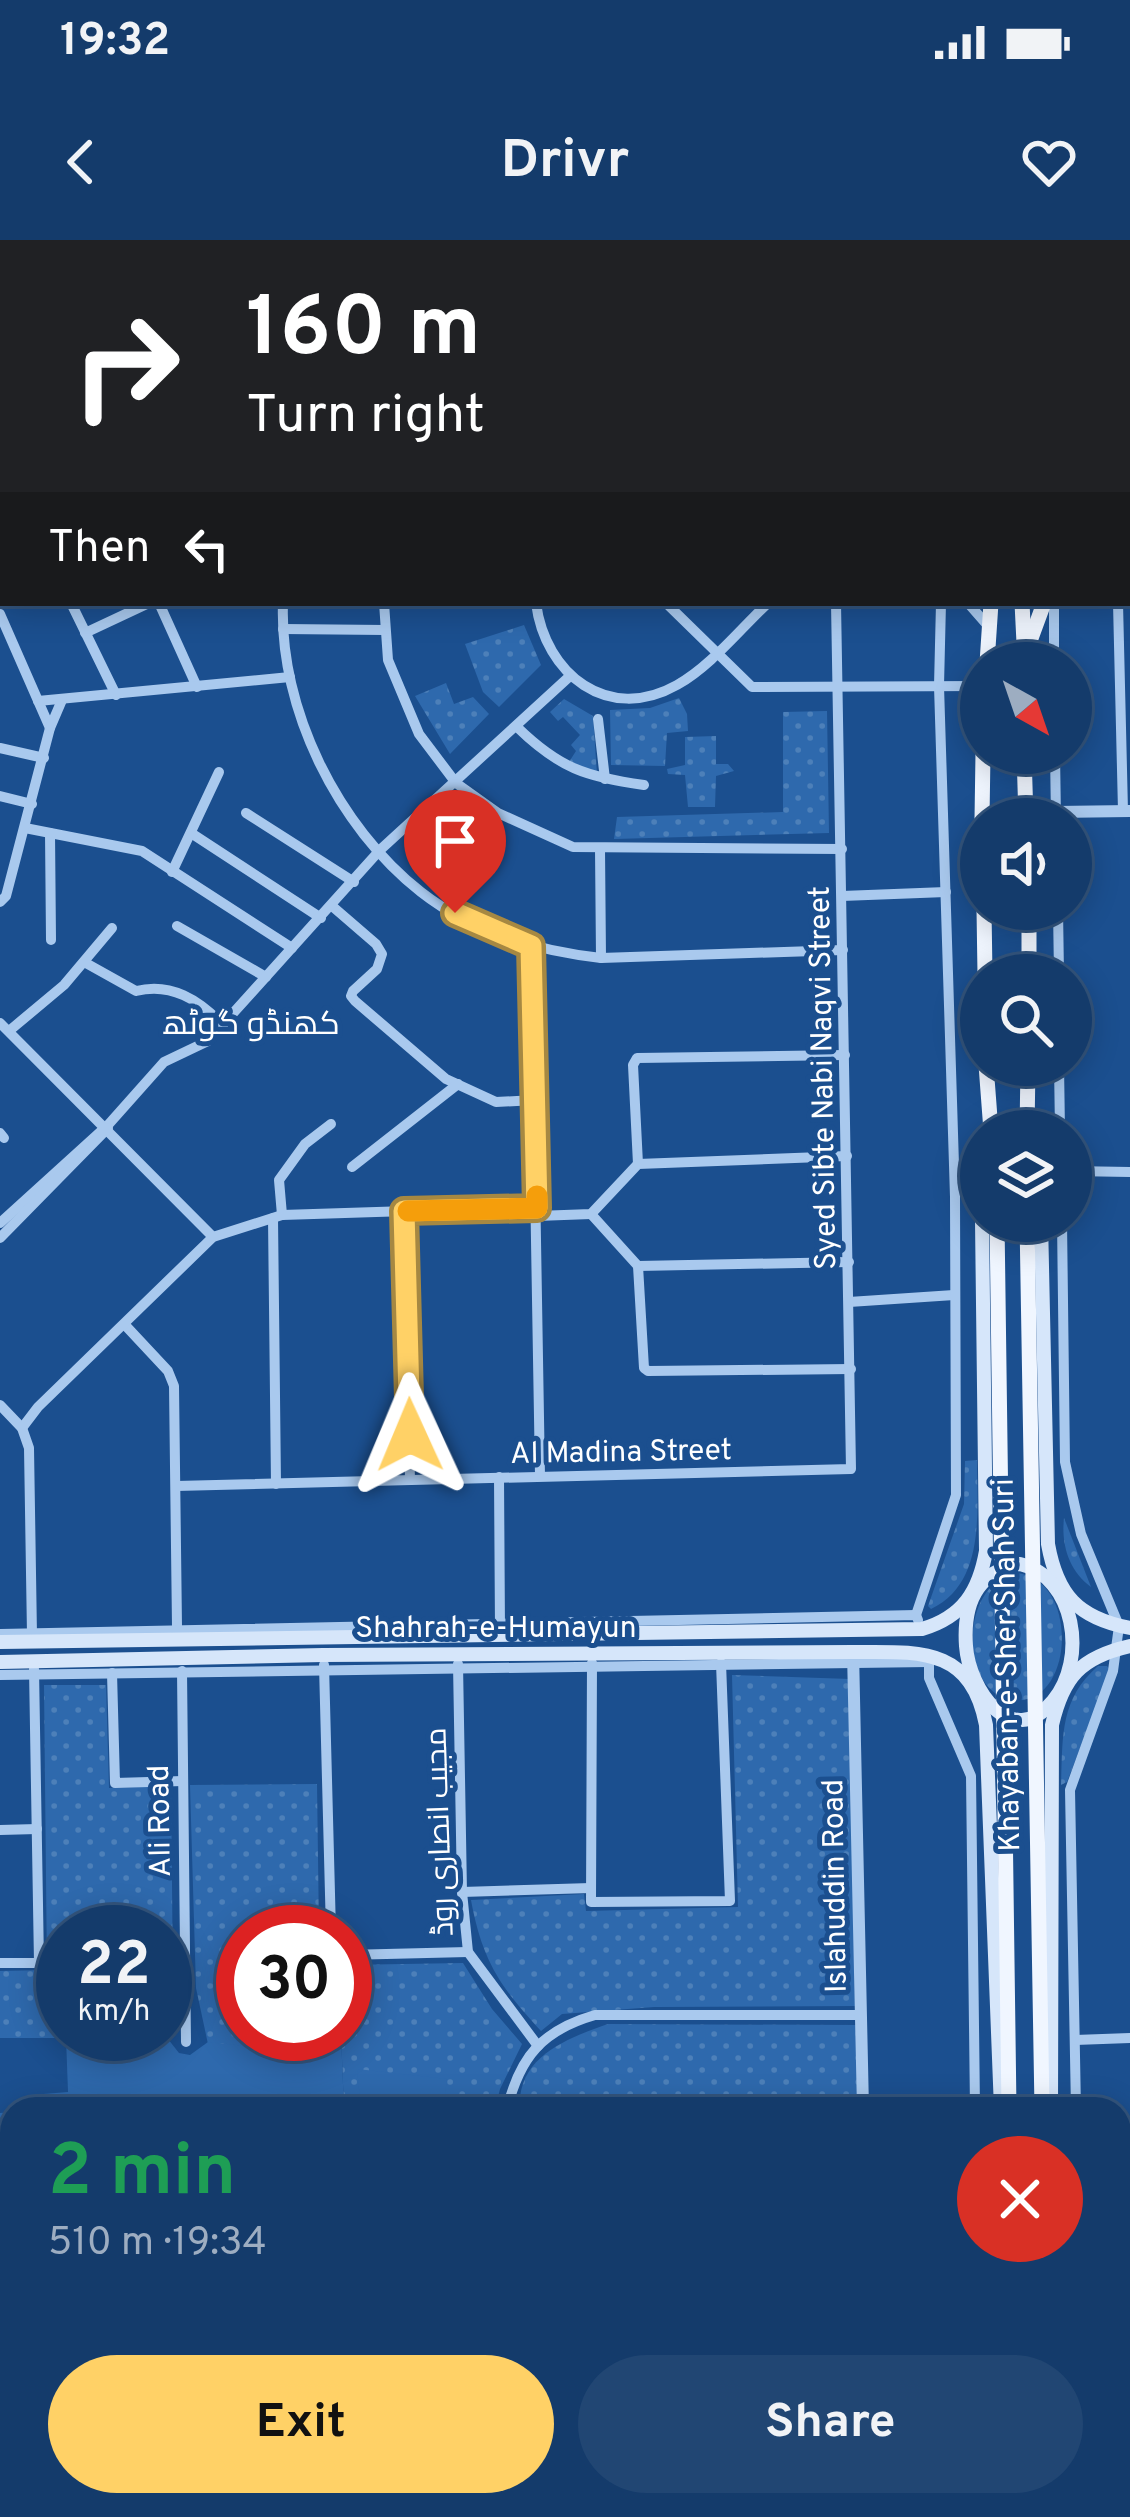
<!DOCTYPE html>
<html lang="en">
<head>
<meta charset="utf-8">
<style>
	body { margin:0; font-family:Overpass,Cairo,sans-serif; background:#214673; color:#f1f3f6; height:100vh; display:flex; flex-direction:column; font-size:45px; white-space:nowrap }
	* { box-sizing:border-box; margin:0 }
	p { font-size:39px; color:#9dadc1 }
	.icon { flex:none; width:66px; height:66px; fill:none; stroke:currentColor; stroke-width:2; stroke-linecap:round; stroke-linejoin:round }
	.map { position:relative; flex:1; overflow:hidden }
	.details { position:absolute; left:0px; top:1857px; width:1131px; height:420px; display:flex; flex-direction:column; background:#143b6b; border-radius:36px 36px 0 0; box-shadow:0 6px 30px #0003,0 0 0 3px #33557e }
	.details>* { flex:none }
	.top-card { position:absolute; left:0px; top:0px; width:1131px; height:366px; box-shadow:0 6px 30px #0003,0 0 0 3px #33557e; background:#202124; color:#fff; overflow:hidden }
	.needle { width:78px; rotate:140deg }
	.fabs { position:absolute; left:960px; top:402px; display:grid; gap:24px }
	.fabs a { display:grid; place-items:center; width:132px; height:132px; border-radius:50%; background:#143b6b; box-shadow:0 6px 30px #0003,0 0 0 3px #33557e; font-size:60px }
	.speed { position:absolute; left:36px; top:1665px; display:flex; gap:24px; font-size:60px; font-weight:700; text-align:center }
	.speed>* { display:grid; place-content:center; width:156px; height:156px; border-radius:50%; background:#143b6b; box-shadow:0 6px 30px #0003,0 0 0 3px #33557e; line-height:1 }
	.speed small { font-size:30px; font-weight:400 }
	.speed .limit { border:18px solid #d22; background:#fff; color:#111 }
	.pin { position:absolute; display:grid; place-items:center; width:102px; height:102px; color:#fff; margin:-123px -51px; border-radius:50% 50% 50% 0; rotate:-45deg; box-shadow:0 0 12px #0007 }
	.pin .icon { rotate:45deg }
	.me { position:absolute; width:132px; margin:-66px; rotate:359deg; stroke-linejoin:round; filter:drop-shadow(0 0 9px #0008) }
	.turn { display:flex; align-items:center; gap:42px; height:252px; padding:0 48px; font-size:54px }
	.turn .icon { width:156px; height:156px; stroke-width:2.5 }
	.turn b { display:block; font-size:84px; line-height:102px }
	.then { display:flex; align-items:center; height:114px; padding:0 48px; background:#0003; gap:24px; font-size:45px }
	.round { display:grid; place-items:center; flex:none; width:126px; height:126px; border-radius:63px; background:#214673 }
	.head { display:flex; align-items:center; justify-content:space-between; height:204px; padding:0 48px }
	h1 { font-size:72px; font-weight:700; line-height:90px; color:#1e9e55 }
	.button { display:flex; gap:24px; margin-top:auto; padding:24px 48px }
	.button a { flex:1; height:138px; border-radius:72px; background:#ffd166; color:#111; font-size:48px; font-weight:700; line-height:138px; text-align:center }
	.button a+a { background:#214673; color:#f1f3f6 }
	.status { display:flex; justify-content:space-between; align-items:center; height:84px; padding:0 60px; background:#143b6b; direction:ltr }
	.status svg { height:33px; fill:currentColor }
	header { display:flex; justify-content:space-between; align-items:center; height:156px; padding:0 48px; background:#143b6b; font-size:54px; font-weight:700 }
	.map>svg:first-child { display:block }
	.grass { fill:url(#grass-dots) }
	.park { fill:#2e69ad }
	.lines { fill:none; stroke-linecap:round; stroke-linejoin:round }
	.minor { stroke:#a9c9ee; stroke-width:10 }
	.tertiary { stroke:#a9c9ee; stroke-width:12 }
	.secondary { stroke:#d6e6fa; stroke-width:14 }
	.primary { stroke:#f0f6ff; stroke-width:15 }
	.rail-casing { stroke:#fff; stroke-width:8 }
	.rail { stroke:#1b4f8f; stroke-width:3; stroke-dasharray:9; stroke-linecap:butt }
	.route-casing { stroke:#a68842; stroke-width:30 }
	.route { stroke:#ffd166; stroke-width:21 }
	.slow { stroke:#f59e0b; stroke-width:21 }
	.labels { text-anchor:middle; stroke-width:10; stroke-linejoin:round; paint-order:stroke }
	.street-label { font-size:30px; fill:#fff; stroke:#1b4f8f }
	.neighbourhood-label { font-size:33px; fill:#fff; stroke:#1b4f8f }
</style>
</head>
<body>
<div class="status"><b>19:32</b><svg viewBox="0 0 49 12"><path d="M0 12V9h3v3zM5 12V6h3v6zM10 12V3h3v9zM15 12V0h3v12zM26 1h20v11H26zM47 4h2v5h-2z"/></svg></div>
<header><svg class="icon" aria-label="back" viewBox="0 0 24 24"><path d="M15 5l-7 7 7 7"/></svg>Drivr<svg class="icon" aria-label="heart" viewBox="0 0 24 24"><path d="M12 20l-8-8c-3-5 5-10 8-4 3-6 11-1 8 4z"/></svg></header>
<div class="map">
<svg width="1130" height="2277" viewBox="0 0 1130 2277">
	<defs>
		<pattern id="grass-dots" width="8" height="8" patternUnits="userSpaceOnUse" patternTransform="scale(3)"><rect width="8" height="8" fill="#2e69ad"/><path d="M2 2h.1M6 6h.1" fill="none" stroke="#4d80b9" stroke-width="1.8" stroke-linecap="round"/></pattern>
	</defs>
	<rect width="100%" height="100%" fill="#1b4f8f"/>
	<g class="grass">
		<polygon points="524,385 541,425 499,467 483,452 465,404"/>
		<polygon points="446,443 454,464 473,457 489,474 450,514 415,456"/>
		<polygon points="679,458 687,474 688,491 667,493 665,526 611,525 610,470 650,468"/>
		<polygon points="564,459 593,476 597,534 569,522 576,511 571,505 580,495 563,477 558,481 550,472"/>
		<polygon points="827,471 829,593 614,599 617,577 783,572 783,472"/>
		<polygon points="716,496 716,524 728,524 734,531 716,536 715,567 688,567 685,535 668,534 667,529 685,525 685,497"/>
		<path d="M977 1220C977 1270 986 1343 931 1369L928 1366 964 1264 965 1221Z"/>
		<path d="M1064 1278 1091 1347C1069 1331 1061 1305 1064 1278Z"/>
		<path d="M1016 1333C1080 1338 1075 1466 1014 1460 959 1455 958 1344 1016 1333Z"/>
		<path d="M1098 1426H1107L1110 1430 1067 1542 1061 1545C1063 1498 1059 1460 1098 1426Z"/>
		<path d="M732 1435 850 1439 855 1766 654 1767 562 1774 541 1791C500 1747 482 1720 471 1660L584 1654 586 1671 738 1667Z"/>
		<polygon points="44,1445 106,1445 109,1548 171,1546 173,1744 165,1746 165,1692 63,1692 63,1794 70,1794 66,1798 0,1798 0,1731 47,1730"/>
		<polygon points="317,1544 319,1692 243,1692 243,1794 266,1794 256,1807 208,1804 196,1748 190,1545"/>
		<polygon points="463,1723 492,1769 522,1804 500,1849 495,1869 344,1869 341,1794 345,1794 345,1725"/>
		<path d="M608 1784 857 1785V1868L520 1869C516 1817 568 1798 608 1784Z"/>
		<polygon points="0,1987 12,1987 12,2057 0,2058"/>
		<polygon points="0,2211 12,2211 12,2265 37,2265 37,2277 0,2277"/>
		<polygon points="56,2265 182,2265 182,2277 57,2277"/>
		<polygon points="203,2265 329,2265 330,2277 203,2277"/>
		<polygon points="484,2265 592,2265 592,2277 485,2277"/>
	</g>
	<g class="park">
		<polygon points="70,1794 109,1794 114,1800 168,1799 179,1813 190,1815 208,1802 256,1807 271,1794 341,1794 344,1869 29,1869 31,1855 68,1852 66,1798"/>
		<polygon points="357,1829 447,1839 443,1869 361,1869"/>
		<polygon points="12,1872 12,1991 0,1991 0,1873"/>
	</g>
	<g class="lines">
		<g class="minor">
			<polyline points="654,0 655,3"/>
			<polyline points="772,0 773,3"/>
			<polyline points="954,0 956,3"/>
			<polyline points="976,0 976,3"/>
			<polyline points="545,3 551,0"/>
			<polyline points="698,3 705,0"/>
			<polyline points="1128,108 1130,108"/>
			<polyline points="0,133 3,131"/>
			<polyline points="0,233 3,232"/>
			<polyline points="1128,256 1130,254"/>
			<polyline points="0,322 3,320"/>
			<polyline points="1128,340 1130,338"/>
			<polyline points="71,363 116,455"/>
			<polyline points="159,363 197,447"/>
			<path d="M283 363C279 469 338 587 421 652 472 692 538 711 601 718L843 710"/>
			<polyline points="384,363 388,420 419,494 456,543 498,573 573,607 842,609"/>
			<path d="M536 363C545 434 608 484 677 445 711 426 740 389 768 363"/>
			<polyline points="666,363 752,447 981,446"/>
			<polyline points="968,363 989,387"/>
			<polyline points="1054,363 1054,423"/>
			<polyline points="1118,363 1123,571"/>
			<polyline points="0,374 50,488"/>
			<polyline points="283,389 385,390"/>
			<polyline points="85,393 149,363"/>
			<polyline points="38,461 290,437"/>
			<polyline points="598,479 605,539"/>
			<path d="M517 487C559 528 586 537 644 545"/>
			<polyline points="0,508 44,518"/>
			<polyline points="1055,513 1056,579"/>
			<polyline points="0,556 32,564"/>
			<polyline points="246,573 354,642"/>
			<polyline points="25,588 142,611 292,708"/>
			<polyline points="50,593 51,700"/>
			<polyline points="191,593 321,678"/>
			<polyline points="600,609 601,718"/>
			<polyline points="172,632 219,532"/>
			<polyline points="842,656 946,652"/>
			<polyline points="0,662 6,656 50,488 62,460"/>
			<polyline points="332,666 376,704 382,714 377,729 353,751 351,756 355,761 446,839 496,862 535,860"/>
			<polyline points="1058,669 1059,735"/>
			<polyline points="177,686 266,737"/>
			<polyline points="531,706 540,1236"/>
			<path d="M84 722 136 751C171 742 199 760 223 785"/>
			<polyline points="0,783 213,997"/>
			<polyline points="9,791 64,745 112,688"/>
			<polyline points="1059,825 1060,891"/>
			<polyline points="0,893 4,898"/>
			<polyline points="638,924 633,825 637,818 845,815"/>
			<polyline points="352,927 458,844"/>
			<polyline points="1071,931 1130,932"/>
			<polyline points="404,971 410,1240"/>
			<polyline points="591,974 638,1026 849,1022"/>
			<polyline points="282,975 279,940 305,904 331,884"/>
			<polyline points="537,976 591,974 638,924 847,916"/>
			<polyline points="273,978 276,1244"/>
			<polyline points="1062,981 1065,1222 1081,1294 1119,1386 1113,1431 1070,1550 1076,1869"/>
			<polyline points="0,983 108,885 164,822 208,801 380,610 570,436"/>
			<polyline points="0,998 108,888"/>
			<polyline points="638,1026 644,1128 648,1131 851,1129"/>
			<polyline points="849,1062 954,1055"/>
			<polyline points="125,1085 168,1131 174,1146 177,1387"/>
			<polyline points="0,1165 22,1188 29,1208 32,1395"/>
			<polyline points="22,1188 38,1167 213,997 282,975 537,967"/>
			<polyline points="499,1237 500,1390"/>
			<polyline points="176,1246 851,1229 836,363"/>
			<polyline points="916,1375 956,1255 955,957 939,446 941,363"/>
			<polyline points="0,1394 916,1375 918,1380"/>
			<polyline points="929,1419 929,1438 971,1536 975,1869"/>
			<polyline points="592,1423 591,1662 730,1661 721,1423"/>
			<polyline points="458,1424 462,1652 468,1712 538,1806"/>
			<polyline points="324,1425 331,1692"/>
			<polyline points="182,1431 186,1802"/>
			<polyline points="112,1433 115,1543 183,1541"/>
			<polyline points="0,1435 929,1422"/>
			<polyline points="0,1590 37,1589"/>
			<polyline points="462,1652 591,1648"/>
			<polyline points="345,1715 468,1712"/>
			<polyline points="0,1723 39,1723 34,1429"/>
			<polyline points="1075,1800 1130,1798"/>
			<path d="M507 1869C520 1816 543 1790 595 1775H861"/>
			<polyline points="0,2067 12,2066"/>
			<polyline points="0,2202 12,2202"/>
			<polyline points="46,2265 46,2277"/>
			<polyline points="190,2265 191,2277"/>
			<polyline points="338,2265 338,2277"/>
			<polyline points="474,2265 474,2277"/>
			<polyline points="601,2265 602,2277"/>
			<polyline points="736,2265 736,2277"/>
			<polyline points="1088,2265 1089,2277"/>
			<polyline points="955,2277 961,2265"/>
		</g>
		<g class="tertiary">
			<polyline points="142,3 150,0"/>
			<polyline points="1069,3 1071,0"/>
			<polyline points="0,61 3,60"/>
			<polyline points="1056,572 1130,571"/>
			<polyline points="853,1412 863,1869"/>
			<polyline points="1119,2177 1130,2178"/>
			<polyline points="1119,2192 1130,2193"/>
			<polyline points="873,2265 874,2277"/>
		</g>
		<g class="secondary">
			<polyline points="23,3 30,0"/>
			<polyline points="0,13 3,11"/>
			<path d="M1041 981 1048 1304C1057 1355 1078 1378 1130 1388"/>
			<path d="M1020 1324C1075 1337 1088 1419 1053 1461 1011 1512 969 1449 966 1406 963 1364 977 1331 1020 1324Z"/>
			<path d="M0 1402 922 1389C963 1377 979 1351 986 1311L982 981"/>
			<path d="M0 1422 323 1415 853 1412C918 1412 971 1406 986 1485L1001 1869"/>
			<path d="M1051 1869 1052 1485C1063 1437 1081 1417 1130 1406"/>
		</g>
		<g class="primary">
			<polyline points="893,0 895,3"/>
			<polyline points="921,0 923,3"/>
			<polyline points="1128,120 1130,120"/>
			<polyline points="1128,153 1130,153"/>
			<polyline points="1128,246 1130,244"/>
			<polyline points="1022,363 1025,423"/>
			<polyline points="1026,412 1044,363"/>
			<polyline points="987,423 991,363"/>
			<polyline points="1024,513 1026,579"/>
			<polyline points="982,579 983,513"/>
			<polyline points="984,669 985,735"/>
			<polyline points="1029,735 1029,669"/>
			<polyline points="986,825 991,891"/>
			<polyline points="1027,891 1028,825"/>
			<polyline points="997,981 1009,1869"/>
			<polyline points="1027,981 1042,1869"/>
			<polyline points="1009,2265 1009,2277"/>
			<polyline points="1059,2265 1060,2277"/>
		</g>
		<g class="rail-casing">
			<g id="rail">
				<polyline points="490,3 497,0"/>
				<polyline points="0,205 3,204"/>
			</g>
		</g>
		<use href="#rail" class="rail"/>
	</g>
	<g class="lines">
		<g class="route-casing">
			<polyline id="route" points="410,1195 404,971 537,968 531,706 455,673"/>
		</g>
		<use href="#route" class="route"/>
		<polyline class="slow" points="408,971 537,968 537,956"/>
	</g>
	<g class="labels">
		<g class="street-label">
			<text transform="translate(822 838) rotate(-91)" y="10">Syed Sibte Nabi Naqvi Street</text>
			<text transform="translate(621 1211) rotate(-1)" y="10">Al Madina Street</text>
			<text x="496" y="1397">Shahrah-e-Humayun</text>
			<text transform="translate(1006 1425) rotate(-91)" y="10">Khayaban-e-Sher Shah Suri</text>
			<text transform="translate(159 1581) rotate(-91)" y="10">Ali Road</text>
			<text transform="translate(439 1592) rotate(-92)" y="10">مجیب انصاری روڈ</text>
			<text transform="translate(834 1646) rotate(-91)" y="10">Islahuddin Road</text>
		</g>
		<g class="neighbourhood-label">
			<text x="251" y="794">کھنڈو گوٹھ</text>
		</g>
	</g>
</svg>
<div class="fabs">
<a><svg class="needle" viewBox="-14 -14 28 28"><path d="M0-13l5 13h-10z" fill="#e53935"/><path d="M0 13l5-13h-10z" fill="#9dadc1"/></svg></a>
<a><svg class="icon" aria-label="sound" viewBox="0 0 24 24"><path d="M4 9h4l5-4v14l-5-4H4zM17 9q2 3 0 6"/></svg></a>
<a><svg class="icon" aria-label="search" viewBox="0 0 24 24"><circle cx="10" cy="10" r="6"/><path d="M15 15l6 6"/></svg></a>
<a><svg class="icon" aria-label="layers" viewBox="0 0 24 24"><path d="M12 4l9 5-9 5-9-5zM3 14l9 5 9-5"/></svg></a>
</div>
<div class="speed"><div>22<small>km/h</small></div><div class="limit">30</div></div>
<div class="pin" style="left:455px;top:673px;background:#d93025"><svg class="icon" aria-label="arrive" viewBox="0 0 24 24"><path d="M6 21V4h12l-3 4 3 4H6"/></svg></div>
<svg class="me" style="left:410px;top:1195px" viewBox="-20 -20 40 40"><path d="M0-17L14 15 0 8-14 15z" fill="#ffd166" stroke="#fff" stroke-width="4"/></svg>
<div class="top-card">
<div class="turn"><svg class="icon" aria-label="right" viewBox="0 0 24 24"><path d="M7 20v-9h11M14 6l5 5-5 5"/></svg><div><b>160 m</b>Turn right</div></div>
<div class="then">Then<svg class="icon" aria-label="left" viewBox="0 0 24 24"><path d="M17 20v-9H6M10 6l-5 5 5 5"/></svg></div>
</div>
<section class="details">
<div class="head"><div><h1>2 min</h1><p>510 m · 19:34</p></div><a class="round" style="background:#d93025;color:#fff"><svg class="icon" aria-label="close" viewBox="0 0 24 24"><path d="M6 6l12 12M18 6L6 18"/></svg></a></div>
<div class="button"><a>Exit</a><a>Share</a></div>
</section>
</div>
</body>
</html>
